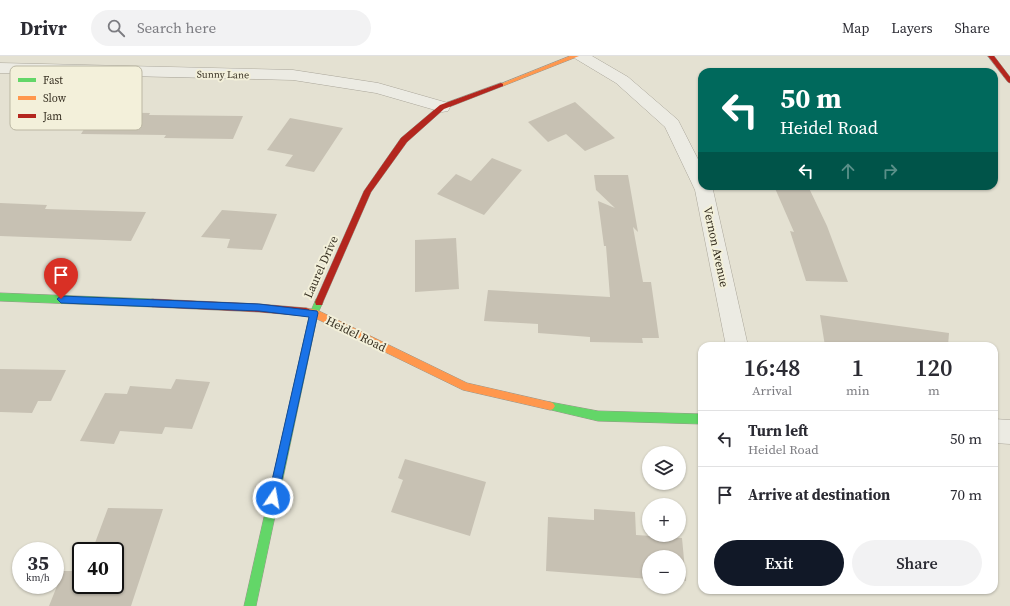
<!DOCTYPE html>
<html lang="en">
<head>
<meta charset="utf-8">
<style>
	body { margin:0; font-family:"Source Serif 4",serif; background:#f2f2f3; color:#2b2b33; height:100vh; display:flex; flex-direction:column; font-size:15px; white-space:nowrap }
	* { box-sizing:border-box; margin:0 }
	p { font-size:13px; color:#7c7c81 }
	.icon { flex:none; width:22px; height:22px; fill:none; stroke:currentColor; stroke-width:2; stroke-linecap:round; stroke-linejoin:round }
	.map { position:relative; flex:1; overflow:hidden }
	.sheet { position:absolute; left:698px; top:286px; width:300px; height:252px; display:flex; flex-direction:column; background:#fff; border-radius:12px; box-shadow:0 1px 3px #0004 }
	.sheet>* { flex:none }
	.top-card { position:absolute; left:698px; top:12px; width:300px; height:122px; border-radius:12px; box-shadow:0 1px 3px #0004; background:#00695c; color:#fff; overflow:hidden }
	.buttons { position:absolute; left:642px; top:390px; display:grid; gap:8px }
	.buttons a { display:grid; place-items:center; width:44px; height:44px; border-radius:50%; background:#fff; box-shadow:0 1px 3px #0004; font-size:20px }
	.speed { position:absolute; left:12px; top:486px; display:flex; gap:8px; font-size:20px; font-weight:700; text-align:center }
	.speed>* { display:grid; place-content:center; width:52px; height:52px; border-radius:50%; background:#fff; box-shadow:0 1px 3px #0004; line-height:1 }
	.speed small { font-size:10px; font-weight:400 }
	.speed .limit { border:2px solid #111; border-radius:6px; background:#fff; color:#111 }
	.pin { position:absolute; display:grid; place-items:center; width:34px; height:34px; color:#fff; margin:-41px -17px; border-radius:50% 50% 50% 0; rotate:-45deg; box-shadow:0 0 4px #0007 }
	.pin .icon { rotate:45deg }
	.me { position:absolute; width:44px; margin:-22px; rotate:12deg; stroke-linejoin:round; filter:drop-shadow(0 0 3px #0008) }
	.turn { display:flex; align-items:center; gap:14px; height:84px; padding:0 16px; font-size:18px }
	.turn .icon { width:52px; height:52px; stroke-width:2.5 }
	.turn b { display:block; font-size:28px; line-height:34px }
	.lanes { display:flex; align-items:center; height:38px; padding:0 16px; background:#0003; justify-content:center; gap:20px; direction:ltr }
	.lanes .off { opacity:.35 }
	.eta { display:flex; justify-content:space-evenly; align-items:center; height:68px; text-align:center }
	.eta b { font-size:24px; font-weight:600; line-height:28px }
	.action { display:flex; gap:8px; margin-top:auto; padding:8px 16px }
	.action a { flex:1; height:46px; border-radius:24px; background:#111827; color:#fff; font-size:16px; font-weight:600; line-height:46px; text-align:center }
	.action a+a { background:#f2f2f3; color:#2b2b33 }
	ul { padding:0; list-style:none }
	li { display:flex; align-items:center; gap:12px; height:56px; padding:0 16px; border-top:1px solid #e1e1e2 }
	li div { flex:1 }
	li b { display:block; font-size:15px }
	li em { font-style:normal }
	header { display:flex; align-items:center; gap:24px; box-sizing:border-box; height:56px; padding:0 20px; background:#fff; border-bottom:1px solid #e1e1e2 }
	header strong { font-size:19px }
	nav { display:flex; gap:22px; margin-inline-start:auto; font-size:14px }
	.search { width:280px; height:36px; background:#f2f2f3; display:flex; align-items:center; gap:10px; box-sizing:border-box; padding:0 14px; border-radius:22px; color:#7c7c81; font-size:15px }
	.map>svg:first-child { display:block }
	.building { fill:#c7c1b3 }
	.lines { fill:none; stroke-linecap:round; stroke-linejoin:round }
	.street-casing { stroke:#aaa69a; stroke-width:1 }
	.fast-casing { stroke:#99968a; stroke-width:1 }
	.slow-casing { stroke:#99968a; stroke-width:1 }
	.jam-casing { stroke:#99968a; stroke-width:1 }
	.street { fill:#ecebe3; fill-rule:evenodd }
	.fast { fill:#63d668; fill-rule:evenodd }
	.slow { fill:#ff974d; fill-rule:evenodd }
	.jam { fill:#b3261e; fill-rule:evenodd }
	.route { fill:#1a73e8; stroke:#114b97 }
	.labels { text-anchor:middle; stroke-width:4; stroke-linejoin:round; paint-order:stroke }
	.far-street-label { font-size:10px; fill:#383123; stroke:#f3f0da }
	.street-label { font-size:12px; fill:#383123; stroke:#f3f0da }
	.key { fill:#f3f0da; stroke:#bbb7a3; stroke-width:1 }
	.key-label { font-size:11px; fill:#383123 }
</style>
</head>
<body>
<header>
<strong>Drivr</strong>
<div class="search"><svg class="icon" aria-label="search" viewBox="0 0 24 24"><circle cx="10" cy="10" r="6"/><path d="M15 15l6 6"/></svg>Search here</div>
<nav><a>Map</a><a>Layers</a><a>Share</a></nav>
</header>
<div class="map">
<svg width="1010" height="550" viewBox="0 0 1010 550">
	<rect width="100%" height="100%" fill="#e4e1d2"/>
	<g class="building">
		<polygon points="575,46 615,82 585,95 566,78 548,86 528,66"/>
		<polygon points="95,56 150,57 149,59 243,60 233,83 164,82 166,79 81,78"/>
		<polygon points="290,62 343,72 314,116 285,110 293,99 267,94"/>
		<polygon points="492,102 522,114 484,159 437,138 456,118 471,125"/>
		<polygon points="594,119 628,119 638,176 633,171 643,226 651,226 659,282 642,282 643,287 590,286 590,281 538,277 538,268 484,265 488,234 610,241 606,190 604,190 598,145 615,152 596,134"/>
		<polygon points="774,130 808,130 827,170 848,226 806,225 790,175 794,176"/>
		<polygon points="0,147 47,149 45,153 146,156 131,185 0,180"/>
		<polygon points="222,154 277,158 262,194 227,192 230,183 201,181"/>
		<polygon points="456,182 459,233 415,236 415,184"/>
		<polygon points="820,259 949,277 948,290 825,290"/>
		<polygon points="0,313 66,314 51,345 38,345 32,357 0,356"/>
		<polygon points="176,323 210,326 192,373 165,371 162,378 120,375 114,388 80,385 105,337 127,338 130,330 171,333"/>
		<polygon points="405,403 486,426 470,480 391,456 403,424 398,422"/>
		<polygon points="108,452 163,453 131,550 49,550 63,515 81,515 81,529 115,529 115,495 92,495"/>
		<polygon points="594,453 635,456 636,479 682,482 686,525 679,525 679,501 649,501 649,523 546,515 548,461 594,464"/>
	</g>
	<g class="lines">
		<g class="street-casing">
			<g id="street">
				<polygon points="573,0 592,0 628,21 678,64 680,68 702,111 702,130 711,130 713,134 748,290 726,290 695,134 665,71 616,27 576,3"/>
				<polygon points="0,7 293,14 378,27 448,47 450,51 448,55 442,56 376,37 293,24 0,17"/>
				<polygon points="994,363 1010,364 1010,388 994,387"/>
			</g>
		</g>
		<g class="fast-casing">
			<g id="fast">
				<polygon points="0,237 153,243 156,244 157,247 156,250 153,251 0,245"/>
				<polygon points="319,242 322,243 323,246 318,257 256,550 244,550 310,257 316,243"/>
				<polygon points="550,346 598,355 702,358 702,368 598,365 547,353 545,350 547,347"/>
			</g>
		</g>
		<g class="slow-casing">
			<g id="slow">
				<polygon points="570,0 579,0 503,30 499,30 498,29"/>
				<polygon points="306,252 317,254 467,327 550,346 553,347 555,350 553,353 550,354 463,334 313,261 303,259 302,256 303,253"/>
			</g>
		</g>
		<g class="jam-casing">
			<g id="jam">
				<polygon points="988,0 994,0 1010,21 1010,27 1008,26"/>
				<polygon points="501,27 503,28 503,30 444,53 407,86 371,136 323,246 322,249 316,249 315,246 364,135 401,82 440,49"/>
				<polygon points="153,243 259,248 306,252 309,253 310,256 309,259 306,260 259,256 153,251 150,250 149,247 150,244"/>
			</g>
		</g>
		<use href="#street" class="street"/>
		<use href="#fast" class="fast"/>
		<use href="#slow" class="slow"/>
		<use href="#jam" class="jam"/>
	</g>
	<polygon class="route" points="61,240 259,248 317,255 318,257 277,446 273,448 270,446 268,442 309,261 259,255 61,247 57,243"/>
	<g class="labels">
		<g class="far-street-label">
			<text transform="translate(223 18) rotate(1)" y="4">Sunny Lane</text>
		</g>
		<g class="street-label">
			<text transform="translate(716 191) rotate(78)" y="4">Vernon Avenue</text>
			<text transform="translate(321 211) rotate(-66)" y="4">Laurel Drive</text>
			<text transform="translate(356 278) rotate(26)" y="4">Heidel Road</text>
		</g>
	</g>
	<rect x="10" y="10" width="132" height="64" rx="6" class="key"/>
	<rect x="18" y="22" width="18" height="4" fill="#63d668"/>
	<rect x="18" y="40" width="18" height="4" fill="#ff974d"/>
	<rect x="18" y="58" width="18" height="4" fill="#b3261e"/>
	<g class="key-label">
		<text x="43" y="28">Fast</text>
		<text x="43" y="46">Slow</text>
		<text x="43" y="64">Jam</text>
	</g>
</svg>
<div class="buttons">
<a><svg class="icon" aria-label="layers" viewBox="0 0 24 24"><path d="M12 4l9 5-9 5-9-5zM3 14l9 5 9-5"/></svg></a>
<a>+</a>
<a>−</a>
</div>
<div class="speed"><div>35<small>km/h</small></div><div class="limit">40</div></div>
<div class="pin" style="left:61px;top:243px;background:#d93025"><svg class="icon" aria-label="arrive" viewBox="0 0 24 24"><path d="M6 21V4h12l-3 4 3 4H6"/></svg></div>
<svg class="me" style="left:273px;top:442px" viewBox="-20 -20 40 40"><circle r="17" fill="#1a73e8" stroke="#fff" stroke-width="3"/><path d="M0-11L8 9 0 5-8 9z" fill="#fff"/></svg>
<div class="top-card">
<div class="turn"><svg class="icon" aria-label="left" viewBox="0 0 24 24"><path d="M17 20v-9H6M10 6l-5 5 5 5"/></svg><div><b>50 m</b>Heidel Road</div></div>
<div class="lanes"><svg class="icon" aria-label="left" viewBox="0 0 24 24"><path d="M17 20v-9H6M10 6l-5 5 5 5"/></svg><svg class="icon off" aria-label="ahead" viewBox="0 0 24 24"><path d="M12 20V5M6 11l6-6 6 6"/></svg><svg class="icon off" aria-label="right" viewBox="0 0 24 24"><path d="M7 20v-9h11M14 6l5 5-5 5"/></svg></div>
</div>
<section class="sheet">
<div class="eta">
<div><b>16:48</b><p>Arrival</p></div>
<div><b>1</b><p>min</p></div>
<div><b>120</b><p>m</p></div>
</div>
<ul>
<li><svg class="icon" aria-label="left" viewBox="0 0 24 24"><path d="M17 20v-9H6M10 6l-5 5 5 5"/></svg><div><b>Turn left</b><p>Heidel Road</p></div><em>50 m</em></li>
<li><svg class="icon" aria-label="arrive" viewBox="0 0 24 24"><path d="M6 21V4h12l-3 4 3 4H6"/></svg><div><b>Arrive at destination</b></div><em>70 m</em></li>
</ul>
<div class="action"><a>Exit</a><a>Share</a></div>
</section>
</div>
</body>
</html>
